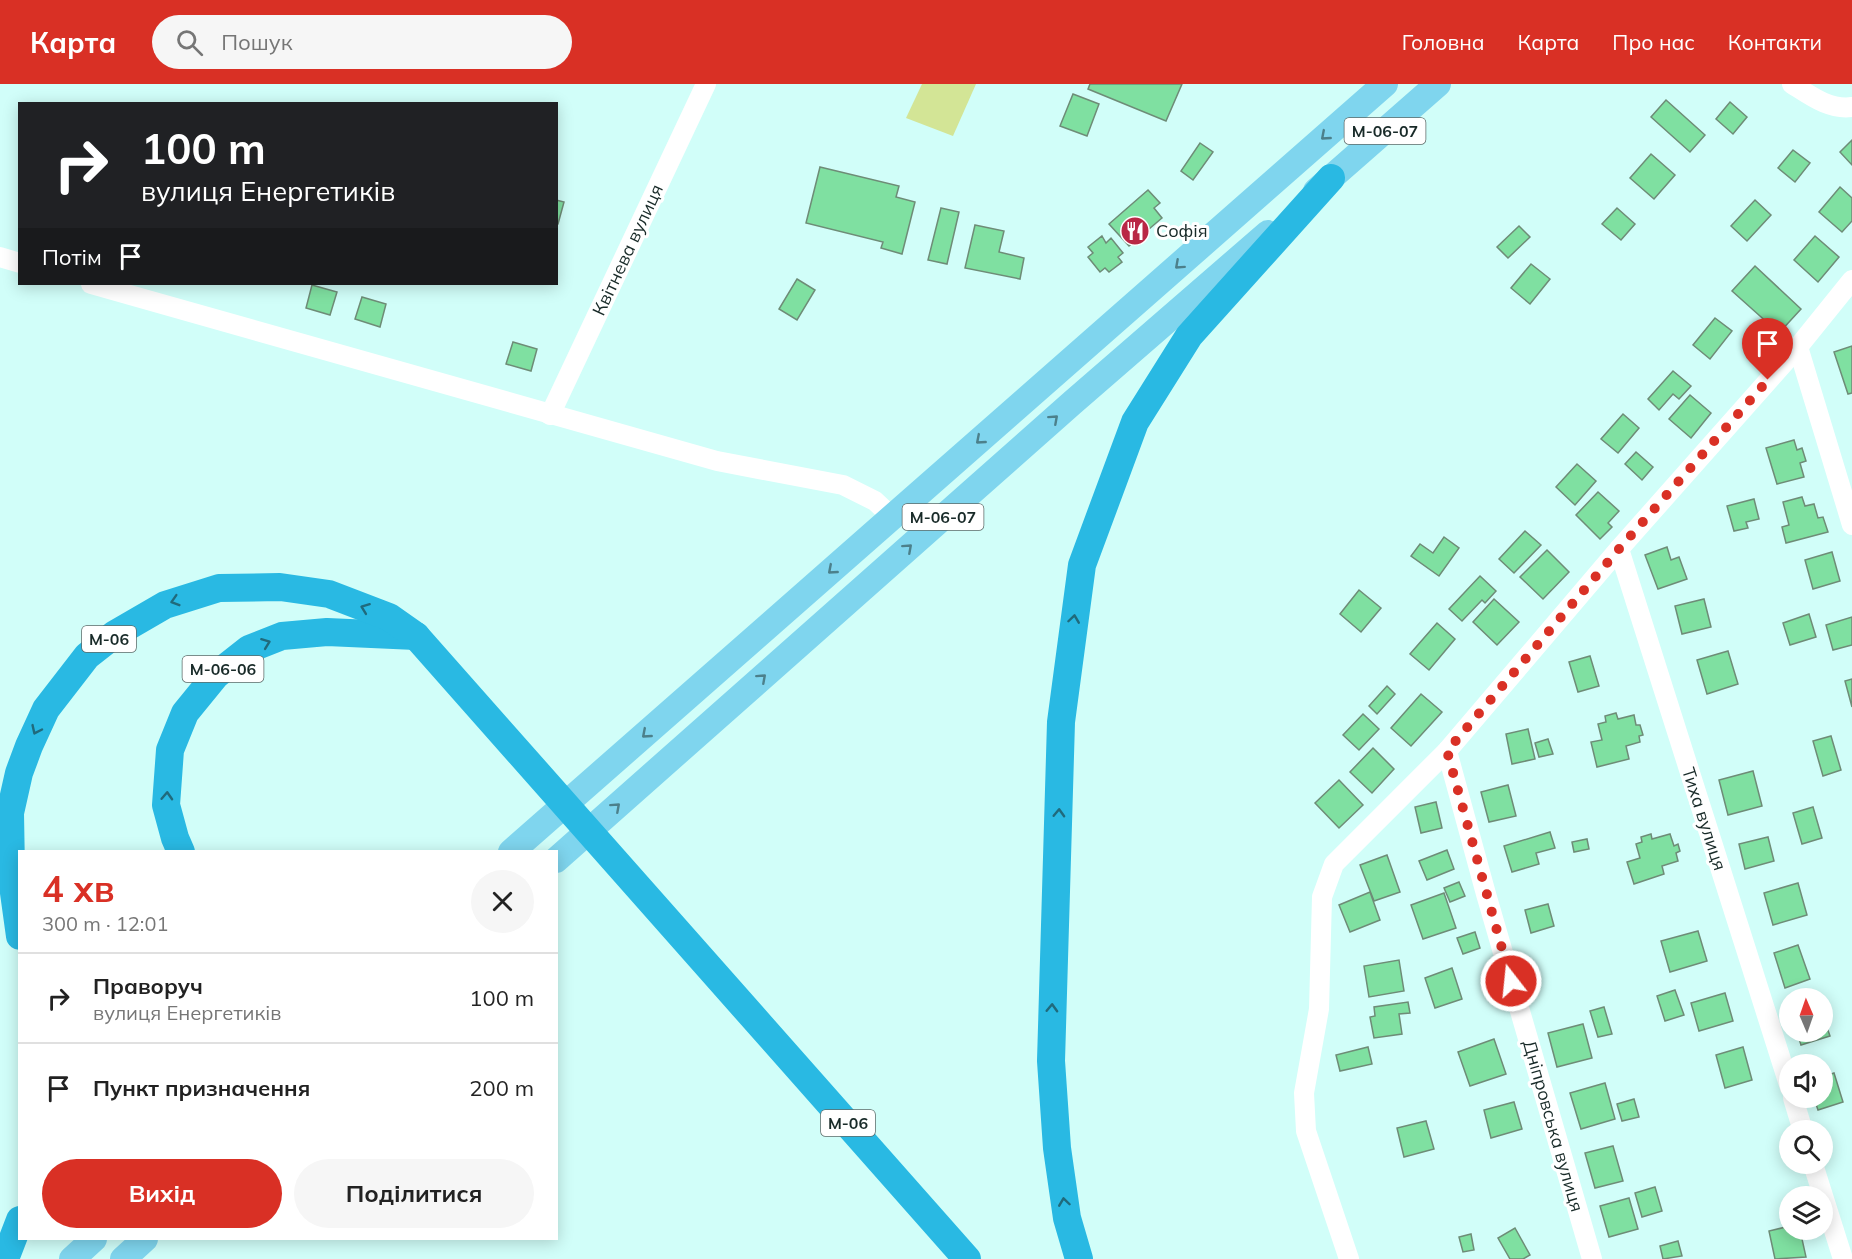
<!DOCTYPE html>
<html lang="uk">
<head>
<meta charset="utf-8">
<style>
	body { margin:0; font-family:Mulish,sans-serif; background:#f6f6f6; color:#222; height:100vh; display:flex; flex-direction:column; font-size:22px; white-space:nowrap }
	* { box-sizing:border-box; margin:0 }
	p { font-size:20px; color:#767676 }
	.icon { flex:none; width:33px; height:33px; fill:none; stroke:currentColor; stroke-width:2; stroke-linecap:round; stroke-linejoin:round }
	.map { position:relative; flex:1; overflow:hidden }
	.details { position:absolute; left:18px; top:766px; width:540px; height:390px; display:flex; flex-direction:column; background:#fff; border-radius:0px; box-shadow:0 3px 15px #0003 }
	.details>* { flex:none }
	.hud { position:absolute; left:18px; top:18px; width:540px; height:183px; border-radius:0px; box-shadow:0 3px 15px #0003; background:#202124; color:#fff; overflow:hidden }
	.needle { width:39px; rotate:358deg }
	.tools { position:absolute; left:1779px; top:904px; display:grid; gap:12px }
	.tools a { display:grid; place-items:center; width:54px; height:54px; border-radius:50%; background:#fff; box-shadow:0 3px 15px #0003; font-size:30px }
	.pin { position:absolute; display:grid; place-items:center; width:51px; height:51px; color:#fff; margin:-62px -26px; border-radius:50% 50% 50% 0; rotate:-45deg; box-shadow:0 0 6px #0007 }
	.pin .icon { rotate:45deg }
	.me { position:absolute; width:66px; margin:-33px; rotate:344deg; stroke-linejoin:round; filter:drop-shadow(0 0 4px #0008) }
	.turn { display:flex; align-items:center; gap:21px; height:126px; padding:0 24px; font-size:27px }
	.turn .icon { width:78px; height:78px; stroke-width:2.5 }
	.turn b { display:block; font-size:42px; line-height:51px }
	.then { display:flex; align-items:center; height:57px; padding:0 24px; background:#0003; gap:12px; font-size:22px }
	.round { display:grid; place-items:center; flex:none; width:63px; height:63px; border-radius:32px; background:#f6f6f6 }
	.head { display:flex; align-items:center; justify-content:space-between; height:102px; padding:0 24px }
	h1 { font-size:36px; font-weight:700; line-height:45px; color:#d93025 }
	.cta { display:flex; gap:12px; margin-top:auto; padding:12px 24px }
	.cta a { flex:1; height:69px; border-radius:36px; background:#d93025; color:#fff; font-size:24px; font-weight:700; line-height:69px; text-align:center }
	.cta a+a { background:#f6f6f6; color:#222 }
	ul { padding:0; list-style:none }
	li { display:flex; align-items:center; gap:18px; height:90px; padding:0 24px; border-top:2px solid #e0e0e0 }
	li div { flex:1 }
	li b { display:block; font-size:22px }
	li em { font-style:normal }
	header { display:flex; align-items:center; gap:36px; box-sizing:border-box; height:84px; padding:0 30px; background:#d93025; color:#fff }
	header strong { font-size:28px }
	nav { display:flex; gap:33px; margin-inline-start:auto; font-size:21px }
	.search { width:420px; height:54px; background:#f6f6f6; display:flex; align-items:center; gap:15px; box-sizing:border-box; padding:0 21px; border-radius:33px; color:#767676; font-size:22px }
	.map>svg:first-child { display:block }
	.green { fill:#d3e596 }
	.building { fill:#7fe0a1; stroke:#6e8c77; stroke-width:1.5 }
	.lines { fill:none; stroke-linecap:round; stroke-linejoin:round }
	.minor { stroke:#fff; stroke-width:20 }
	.major { stroke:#7fd5ee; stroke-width:26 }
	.highway { stroke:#29b9e3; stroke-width:28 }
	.oneway { stroke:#4c808b }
	.oneway2 { stroke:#206a7c }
	.route { stroke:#d93025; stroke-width:10; stroke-dasharray:0 18 }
	.labels { text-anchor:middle; stroke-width:6; stroke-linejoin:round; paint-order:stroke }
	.shield { fill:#fff; stroke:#5d6a68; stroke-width:1.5 }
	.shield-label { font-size:16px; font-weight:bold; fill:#182a28 }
	.poi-label { font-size:18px; fill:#182a28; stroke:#fff; text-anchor:start }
	.street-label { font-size:18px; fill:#182a28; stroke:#fff }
</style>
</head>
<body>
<header>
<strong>Карта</strong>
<div class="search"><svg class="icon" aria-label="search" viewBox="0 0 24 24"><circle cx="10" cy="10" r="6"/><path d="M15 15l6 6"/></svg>Пошук</div>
<nav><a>Головна</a><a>Карта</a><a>Про нас</a><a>Контакти</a></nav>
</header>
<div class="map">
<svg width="1852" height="1175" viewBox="0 0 1852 1175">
	<rect width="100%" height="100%" fill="#d1fef9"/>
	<polygon class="green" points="922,0 976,0 953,52 906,34"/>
	<g class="building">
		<polygon points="1090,0 1182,0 1166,37 1088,5"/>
		<polygon points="1073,10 1099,20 1087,52 1060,42"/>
		<polygon points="1666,16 1705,51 1690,68 1651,33"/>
		<polygon points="1730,18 1747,33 1733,50 1716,35"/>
		<polygon points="1852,56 1852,81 1840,68"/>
		<polygon points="1200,59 1213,68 1193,96 1181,87"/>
		<polygon points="1793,66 1810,79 1795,98 1778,84"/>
		<polygon points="1651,70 1675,91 1654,115 1630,94"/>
		<polygon points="820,83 899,102 896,113 915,118 902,170 881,164 883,158 806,139"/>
		<polygon points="1840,103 1852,114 1852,137 1842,148 1819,128"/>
		<polygon points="1148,106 1160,119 1154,124 1162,134 1129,162 1109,140"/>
		<polygon points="556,116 564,118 558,140 556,140"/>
		<polygon points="1755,116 1771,131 1747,157 1731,142"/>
		<polygon points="941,124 959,128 947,180 928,176"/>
		<polygon points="1617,124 1635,140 1621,156 1602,140"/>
		<polygon points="975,141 1004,147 999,168 1024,174 1020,195 965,184"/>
		<polygon points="1519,142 1530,153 1508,174 1497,163"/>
		<polygon points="1102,152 1106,159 1111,154 1123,169 1118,173 1122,178 1109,188 1105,184 1100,188 1088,173 1093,169 1088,163"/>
		<polygon points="1815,152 1839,173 1818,198 1794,176"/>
		<polygon points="1531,180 1550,195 1530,220 1511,204"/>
		<polygon points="1755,182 1801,225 1779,249 1732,207"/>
		<polygon points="797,195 815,206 797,236 779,225"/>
		<polygon points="312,201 337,208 330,231 306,224"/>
		<polygon points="362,213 386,220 380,243 355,235"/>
		<polygon points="1715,234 1732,247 1710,275 1693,261"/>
		<polygon points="513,258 537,265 531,287 506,280"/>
		<polygon points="1852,262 1852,309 1848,310 1834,268"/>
		<polygon points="1673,287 1691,302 1679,315 1673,310 1659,326 1648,315"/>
		<polygon points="1690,311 1711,329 1691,354 1669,335"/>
		<polygon points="1623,330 1639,344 1618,369 1601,355"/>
		<polygon points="1794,356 1797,366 1802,364 1806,377 1800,379 1804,393 1777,400 1766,364"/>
		<polygon points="1636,368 1653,383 1642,396 1625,380"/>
		<polygon points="1577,380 1596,397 1575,421 1556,403"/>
		<polygon points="1598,408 1619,427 1608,439 1612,443 1600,455 1576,431"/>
		<polygon points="1802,413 1805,422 1814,420 1818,434 1823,433 1828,448 1786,459 1782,443 1789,441 1783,418"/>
		<polygon points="1754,415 1759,435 1746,438 1748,444 1734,447 1727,422"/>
		<polygon points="1525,447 1541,461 1514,489 1499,475"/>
		<polygon points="1444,453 1459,464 1439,492 1411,472 1420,460 1433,469"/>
		<polygon points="1667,463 1671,476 1679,473 1687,495 1658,505 1645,471"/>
		<polygon points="1547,466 1569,488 1543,515 1520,493"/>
		<polygon points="1832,468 1840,497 1813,505 1805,476"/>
		<polygon points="1480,492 1496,507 1485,519 1482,516 1462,537 1449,525"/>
		<polygon points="1359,506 1381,524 1361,548 1340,530"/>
		<polygon points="1494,515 1519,538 1497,561 1473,538"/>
		<polygon points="1704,515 1711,543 1682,550 1675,522"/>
		<polygon points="1809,530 1816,553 1790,561 1783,539"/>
		<polygon points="1852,533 1852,561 1833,566 1826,541"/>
		<polygon points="1437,539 1455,555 1429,586 1410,570"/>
		<polygon points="1728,567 1738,600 1707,610 1697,576"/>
		<polygon points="1590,572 1599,602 1578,608 1569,578"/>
		<polygon points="1852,595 1852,623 1845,597"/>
		<polygon points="1387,602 1395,610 1377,630 1369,622"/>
		<polygon points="1421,610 1442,628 1411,662 1391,644"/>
		<polygon points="1616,629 1618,635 1634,631 1636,641 1640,641 1643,651 1639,652 1640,658 1626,662 1629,675 1597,683 1591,658 1602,656 1598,640 1606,638 1605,632"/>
		<polygon points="1363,630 1379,645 1359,666 1343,651"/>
		<polygon points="1528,645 1535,675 1512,680 1506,650"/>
		<polygon points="1831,652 1841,686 1823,692 1813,657"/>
		<polygon points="1548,655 1553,670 1539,673 1535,659"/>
		<polygon points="1373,664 1394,685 1372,709 1350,688"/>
		<polygon points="1753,687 1762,722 1728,731 1719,696"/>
		<polygon points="1339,696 1363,721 1339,744 1315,719"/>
		<polygon points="1508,701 1516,732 1489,738 1481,708"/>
		<polygon points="1436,718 1442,744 1421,749 1415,723"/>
		<polygon points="1813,723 1822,754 1802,760 1793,729"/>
		<polygon points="1550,748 1555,764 1536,769 1539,780 1512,788 1504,762"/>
		<polygon points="1651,750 1652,755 1670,750 1674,762 1678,760 1680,767 1676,769 1678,777 1662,782 1664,790 1634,800 1627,778 1640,774 1636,760 1642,758 1641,753"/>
		<polygon points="1768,753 1774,777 1745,785 1739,760"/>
		<polygon points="1587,755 1589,765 1574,768 1572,758"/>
		<polygon points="1447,766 1454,785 1427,796 1419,777"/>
		<polygon points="1387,771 1400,808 1374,817 1360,781"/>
		<polygon points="1459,798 1465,812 1450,818 1444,804"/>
		<polygon points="1798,799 1807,831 1773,841 1764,809"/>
		<polygon points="1370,808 1380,836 1350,848 1339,821"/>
		<polygon points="1444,809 1456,844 1423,855 1411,821"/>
		<polygon points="1548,820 1554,842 1531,849 1525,826"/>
		<polygon points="1698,847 1707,877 1670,888 1661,857"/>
		<polygon points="1475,848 1480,864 1463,870 1457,854"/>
		<polygon points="1798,861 1810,895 1785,904 1774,869"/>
		<polygon points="1399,876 1404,907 1369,913 1364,882"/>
		<polygon points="1452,884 1462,915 1435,924 1425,894"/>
		<polygon points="1675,906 1684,931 1665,937 1657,912"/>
		<polygon points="1725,909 1733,937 1699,947 1691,919"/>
		<polygon points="1408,918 1410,929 1399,930 1402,950 1374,954 1370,933 1375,932 1374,923"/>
		<polygon points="1604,923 1612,950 1598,953 1590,927"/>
		<polygon points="1822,929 1830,952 1801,961 1797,948 1822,948"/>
		<polygon points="1583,940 1592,974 1557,983 1548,949"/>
		<polygon points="1494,955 1506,990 1470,1002 1458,968"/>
		<polygon points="1368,963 1372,980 1340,987 1336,971"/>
		<polygon points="1743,963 1752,996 1725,1004 1716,971"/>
		<polygon points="1834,989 1843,1018 1818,1026 1814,1014 1822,1014 1822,993"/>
		<polygon points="1605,999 1615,1035 1581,1045 1570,1009"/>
		<polygon points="1634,1015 1639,1033 1622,1037 1617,1020"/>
		<polygon points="1514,1018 1522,1045 1491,1054 1484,1026"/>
		<polygon points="1426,1037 1434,1065 1404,1073 1397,1044"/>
		<polygon points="1613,1062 1623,1097 1595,1104 1585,1069"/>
		<polygon points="1655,1103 1662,1127 1642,1133 1635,1109"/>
		<polygon points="1629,1114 1638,1145 1609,1153 1600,1122"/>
		<polygon points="1790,1142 1790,1146 1800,1146 1806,1173 1775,1175 1769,1147"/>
		<polygon points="1515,1144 1530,1171 1523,1175 1510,1175 1498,1154"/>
		<polygon points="1471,1150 1474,1166 1463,1168 1459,1153"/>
		<polygon points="1678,1157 1682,1172 1663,1175 1660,1162"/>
	</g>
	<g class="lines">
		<g class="minor">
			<path d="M1792 0C1811 12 1829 26 1852 23"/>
			<polyline points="0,173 20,179"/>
			<polyline points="91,200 717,377 843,401 875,417 892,433"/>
			<polyline points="1798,263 1852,441"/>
			<polyline points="550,331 706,0"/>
			<polyline points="1619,465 1790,1004"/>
			<polyline points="1447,667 1486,810 1592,1175"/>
			<polyline points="1793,1014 1803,1047"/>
			<polyline points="1813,1080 1843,1175"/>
			<polyline points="1349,1175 1306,1047 1304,1009 1319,925 1322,813 1334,780 1447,667 1619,465 1798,263 1852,196"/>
		</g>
		<g class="major">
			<polyline points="1316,107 1438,0"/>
			<polyline points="511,768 1385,0"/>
			<polyline points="556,776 1072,319 1268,149"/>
			<polyline points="72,1175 94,1155"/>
			<polyline points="123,1175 145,1155"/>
		</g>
		<g class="highway">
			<polyline points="181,768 175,754 166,721 170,666 185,629 216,591 249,565 282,552 327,548 416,552"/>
			<polyline points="20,852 11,787 10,729 19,689 29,662 46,625 87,572 115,550 165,521 219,504 280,503 329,510 389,533 416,552 967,1175"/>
			<polyline points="5,1175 20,1136"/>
			<polyline points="1079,1175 1067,1134 1057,1064 1051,977 1061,638 1082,481 1135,338 1189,252 1331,94"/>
		</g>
	</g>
	<defs><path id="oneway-chevron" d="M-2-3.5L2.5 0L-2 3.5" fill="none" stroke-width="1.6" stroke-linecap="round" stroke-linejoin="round" transform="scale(1.5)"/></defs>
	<g class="oneway">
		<use href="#oneway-chevron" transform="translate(1325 52) rotate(139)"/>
		<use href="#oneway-chevron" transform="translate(1179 181) rotate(138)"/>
		<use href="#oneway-chevron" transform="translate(1054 335) rotate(-42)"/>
		<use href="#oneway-chevron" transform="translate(980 356) rotate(139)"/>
		<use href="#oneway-chevron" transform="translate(908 464) rotate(-42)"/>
		<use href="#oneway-chevron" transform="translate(832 486) rotate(139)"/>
		<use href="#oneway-chevron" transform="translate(762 594) rotate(-42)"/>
		<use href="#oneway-chevron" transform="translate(646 650) rotate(139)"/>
		<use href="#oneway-chevron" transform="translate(616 723) rotate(-42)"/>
	</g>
	<g class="oneway2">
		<use href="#oneway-chevron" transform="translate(175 517) rotate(163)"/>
		<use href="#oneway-chevron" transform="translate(365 524) rotate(-159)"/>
		<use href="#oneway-chevron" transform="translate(1074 535) rotate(-82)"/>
		<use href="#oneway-chevron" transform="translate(266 559) rotate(-21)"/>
		<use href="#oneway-chevron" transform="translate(36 646) rotate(115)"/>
		<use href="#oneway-chevron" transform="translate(167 712) rotate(-87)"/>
		<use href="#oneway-chevron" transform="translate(1059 729) rotate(-88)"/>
		<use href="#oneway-chevron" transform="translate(1052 924) rotate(-88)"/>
		<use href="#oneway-chevron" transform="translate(1064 1118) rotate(-98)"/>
	</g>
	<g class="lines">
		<polyline class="route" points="1511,897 1447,667 1619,465 1768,296"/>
	</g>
	<defs>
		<g id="restaurant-disc" transform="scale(1.5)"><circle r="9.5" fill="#b92845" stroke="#fff"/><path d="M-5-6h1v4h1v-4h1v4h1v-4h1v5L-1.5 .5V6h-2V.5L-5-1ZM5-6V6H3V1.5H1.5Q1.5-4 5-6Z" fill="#fff"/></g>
	</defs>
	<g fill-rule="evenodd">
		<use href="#restaurant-disc" x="1135" y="147"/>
	</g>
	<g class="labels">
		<g class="shield">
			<rect x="1344.5" y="34" width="81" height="26" rx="4.5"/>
			<rect x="902.5" y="420" width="81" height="26" rx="4.5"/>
			<rect x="82" y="542" width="54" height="26" rx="4.5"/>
			<rect x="182.5" y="572" width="81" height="26" rx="4.5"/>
			<rect x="821" y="1026" width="54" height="26" rx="4.5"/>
		</g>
		<g class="shield-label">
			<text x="1385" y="53">М-06-07</text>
			<text x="943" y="439">М-06-07</text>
			<text x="109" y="561">М-06</text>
			<text x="223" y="591">М-06-06</text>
			<text x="848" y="1045">М-06</text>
		</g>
		<g class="poi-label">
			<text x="1156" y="153">Софія</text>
		</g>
		<g class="street-label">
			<text transform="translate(628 166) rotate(-65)" y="6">Квітнева вулиця</text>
			<text transform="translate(1704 735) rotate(72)" y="6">Тиха вулиця</text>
			<text transform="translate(1553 1042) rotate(74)" y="6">Дніпровська вулиця</text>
		</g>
	</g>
</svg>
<div class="tools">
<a><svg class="needle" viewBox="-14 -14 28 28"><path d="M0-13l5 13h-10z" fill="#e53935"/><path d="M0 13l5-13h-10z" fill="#767676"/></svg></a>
<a><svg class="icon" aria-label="sound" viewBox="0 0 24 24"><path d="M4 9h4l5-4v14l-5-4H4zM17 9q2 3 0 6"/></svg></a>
<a><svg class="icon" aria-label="search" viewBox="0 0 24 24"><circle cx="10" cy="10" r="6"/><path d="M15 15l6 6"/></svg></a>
<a><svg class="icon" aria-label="layers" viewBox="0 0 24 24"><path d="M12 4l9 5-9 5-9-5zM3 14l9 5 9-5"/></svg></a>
</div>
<div class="pin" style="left:1768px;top:296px;background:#d93025"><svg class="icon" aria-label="arrive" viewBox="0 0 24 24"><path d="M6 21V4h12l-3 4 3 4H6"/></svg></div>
<svg class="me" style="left:1511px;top:897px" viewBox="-20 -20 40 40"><circle r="17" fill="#d93025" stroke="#fff" stroke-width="3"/><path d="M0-11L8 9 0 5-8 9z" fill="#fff"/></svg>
<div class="hud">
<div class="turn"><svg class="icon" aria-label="right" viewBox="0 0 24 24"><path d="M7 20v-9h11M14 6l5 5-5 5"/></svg><div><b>100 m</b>вулиця Енергетиків</div></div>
<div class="then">Потім<svg class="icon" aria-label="arrive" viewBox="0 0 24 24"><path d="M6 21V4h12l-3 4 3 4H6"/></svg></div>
</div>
<section class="details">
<div class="head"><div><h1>4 хв</h1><p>300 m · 12:01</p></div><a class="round"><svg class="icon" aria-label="close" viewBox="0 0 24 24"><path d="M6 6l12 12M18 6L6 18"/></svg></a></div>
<ul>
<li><svg class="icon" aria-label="right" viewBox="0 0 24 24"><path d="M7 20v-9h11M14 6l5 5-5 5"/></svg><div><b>Праворуч</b><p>вулиця Енергетиків</p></div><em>100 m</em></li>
<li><svg class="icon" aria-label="arrive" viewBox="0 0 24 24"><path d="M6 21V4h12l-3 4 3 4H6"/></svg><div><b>Пункт призначення</b></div><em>200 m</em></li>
</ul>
<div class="cta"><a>Вихід</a><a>Поділитися</a></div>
</section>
</div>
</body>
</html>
